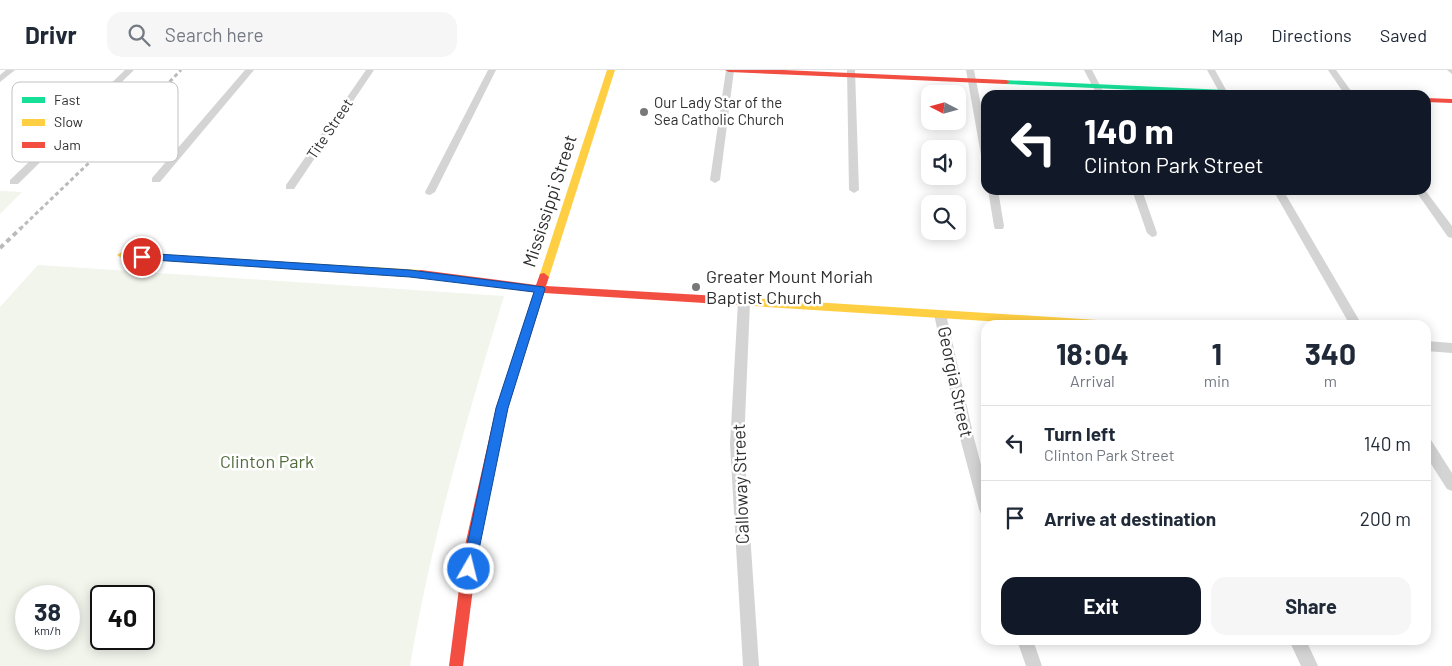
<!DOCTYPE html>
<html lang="en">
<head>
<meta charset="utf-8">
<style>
	body { margin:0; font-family:Barlow,sans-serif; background:#f6f6f7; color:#1f2937; height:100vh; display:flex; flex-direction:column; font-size:19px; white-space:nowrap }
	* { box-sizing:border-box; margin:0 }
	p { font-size:16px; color:#747a83 }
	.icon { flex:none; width:28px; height:28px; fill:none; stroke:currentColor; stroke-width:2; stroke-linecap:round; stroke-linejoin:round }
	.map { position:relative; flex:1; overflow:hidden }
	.panel { position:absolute; left:981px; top:250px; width:450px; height:325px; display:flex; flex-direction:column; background:#fff; border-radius:15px; box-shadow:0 2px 12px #0003 }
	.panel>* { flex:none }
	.banner { position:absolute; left:981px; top:20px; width:450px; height:105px; border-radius:15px; box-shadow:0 2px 12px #0003; background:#111827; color:#fff; overflow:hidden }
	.needle { width:32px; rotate:276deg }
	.fabs { position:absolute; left:921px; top:15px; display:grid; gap:10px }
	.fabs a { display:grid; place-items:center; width:45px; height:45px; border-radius:10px; background:#fff; box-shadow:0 2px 12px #0003; font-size:25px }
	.speed { position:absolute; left:15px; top:515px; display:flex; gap:10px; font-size:25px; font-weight:700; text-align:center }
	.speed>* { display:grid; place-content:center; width:65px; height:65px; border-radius:50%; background:#fff; box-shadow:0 2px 12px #0003; line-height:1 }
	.speed small { font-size:12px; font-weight:400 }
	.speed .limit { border:2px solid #111; border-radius:8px; background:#fff; color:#111 }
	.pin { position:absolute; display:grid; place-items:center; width:42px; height:42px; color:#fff; margin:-21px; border:2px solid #fff; border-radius:50%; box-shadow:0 1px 5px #0007 }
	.me { position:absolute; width:55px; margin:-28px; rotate:8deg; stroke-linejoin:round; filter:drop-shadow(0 0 4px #0008) }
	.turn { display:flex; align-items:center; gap:18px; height:105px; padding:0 20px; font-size:22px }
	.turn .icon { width:65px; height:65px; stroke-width:2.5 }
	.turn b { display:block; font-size:35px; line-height:42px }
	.eta { display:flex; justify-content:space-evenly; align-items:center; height:85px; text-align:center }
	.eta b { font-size:30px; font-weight:700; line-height:35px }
	.primary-button { display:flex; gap:10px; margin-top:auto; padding:10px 20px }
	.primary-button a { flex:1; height:58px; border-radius:15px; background:#111827; color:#fff; font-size:20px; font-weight:700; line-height:58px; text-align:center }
	.primary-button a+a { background:#f6f6f7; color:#1f2937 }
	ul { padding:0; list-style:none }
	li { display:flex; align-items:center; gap:15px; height:75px; padding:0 20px; border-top:1px solid #e0e1e3 }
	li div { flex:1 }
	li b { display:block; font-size:19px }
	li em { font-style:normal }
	header { display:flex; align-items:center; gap:30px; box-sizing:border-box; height:70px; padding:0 25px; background:#fff; border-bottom:1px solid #e0e1e3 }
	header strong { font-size:24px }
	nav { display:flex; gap:28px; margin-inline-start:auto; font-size:18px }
	.search { width:350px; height:45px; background:#f6f6f7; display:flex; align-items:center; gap:12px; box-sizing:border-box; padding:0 18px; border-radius:15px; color:#747a83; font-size:19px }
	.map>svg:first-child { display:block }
	.green { fill:#f1f5ec; fill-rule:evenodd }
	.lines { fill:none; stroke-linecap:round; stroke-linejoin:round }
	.street { fill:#d4d4d4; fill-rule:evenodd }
	.fast { fill:#16e098; fill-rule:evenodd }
	.slow { fill:#ffcf43; fill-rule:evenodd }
	.jam { fill:#f24e42; fill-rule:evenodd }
	.rail-far1 { stroke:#bbb; stroke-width:3; stroke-dasharray:4 3; stroke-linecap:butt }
	.rail { stroke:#bbb; stroke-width:4; stroke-dasharray:5 4; stroke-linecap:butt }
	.route { fill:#1a73e8; stroke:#114b97 }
	.poi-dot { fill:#787878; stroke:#fff; stroke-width:2 }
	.labels { text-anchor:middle; stroke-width:5; stroke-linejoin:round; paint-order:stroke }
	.far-poi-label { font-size:15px; fill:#2f2f2f; stroke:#fff; text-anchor:start }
	.far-street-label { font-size:15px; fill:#2f2f2f; stroke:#fff }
	.street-label { font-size:18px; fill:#2f2f2f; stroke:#fff }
	.poi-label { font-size:18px; fill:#2f2f2f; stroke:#fff; text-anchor:start }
	.park-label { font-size:18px; fill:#516c3b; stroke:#fff }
	.key { fill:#fff; stroke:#c1c1c1; stroke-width:1 }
	.key-label { font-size:14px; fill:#2f2f2f }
</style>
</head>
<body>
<header>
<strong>Drivr</strong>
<div class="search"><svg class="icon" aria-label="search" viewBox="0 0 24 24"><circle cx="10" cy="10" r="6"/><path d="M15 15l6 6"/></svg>Search here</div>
<nav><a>Map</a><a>Directions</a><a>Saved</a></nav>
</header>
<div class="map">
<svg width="1452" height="596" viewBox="0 0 1452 596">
	<rect width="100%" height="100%" fill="#fff"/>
	<g class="green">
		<polygon points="0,121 22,122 0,144"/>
		<path d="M38 195 504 226C467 348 431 470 410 596H0V237ZM26 526H69V569H26ZM101 526H144V569H101Z"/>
	</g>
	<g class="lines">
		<g class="street">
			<polygon points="6,0 15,0 0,12 0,5"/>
			<polygon points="125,0 134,0 18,114 10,114 10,110"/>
			<polygon points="245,0 254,0 160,112 152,112 152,108"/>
			<polygon points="366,0 374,0 294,119 286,119 286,115"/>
			<polygon points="488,0 496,0 435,122 430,125 426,124 425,122"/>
			<polygon points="726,0 734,0 720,110 715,113 710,110"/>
			<polygon points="847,0 855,0 859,120 854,123 849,120"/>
			<polygon points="966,0 974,0 986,61 986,88 981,85"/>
			<polygon points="1084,0 1092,0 1105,25 1097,25"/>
			<polygon points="1207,0 1215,0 1229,25 1221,25"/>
			<polygon points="1328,0 1336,0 1354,25 1345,25"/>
			<polygon points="1447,0 1452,0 1452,4"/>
			<polygon points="988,120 998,120 1004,156 1003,159 995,159 994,156"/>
			<polygon points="1132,120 1142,120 1157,163 1156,166 1152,167 1147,163"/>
			<polygon points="1273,120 1283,120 1362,255 1350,255"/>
			<polygon points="1415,120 1425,120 1452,156 1452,168 1448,167"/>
			<polygon points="744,228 750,232 744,374 759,596 743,596 730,374 738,232"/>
			<polygon points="940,240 946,244 974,368 986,414 986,445 981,444 979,439 960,368 934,244"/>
			<polygon points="1426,271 1452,273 1452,283 1426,281"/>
			<polygon points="1426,368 1431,370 1452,403 1452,421 1447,419 1426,386"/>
			<polygon points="1017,570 1033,570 1042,596 1026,596"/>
			<polygon points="1289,570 1306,570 1318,596 1301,596"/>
		</g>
		<polygon class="fast" points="1003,10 1226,20 1230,22 1226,24 1006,14 1002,12"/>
		<g class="slow">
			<polygon points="607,0 615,0 549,207 544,211 540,210 539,207"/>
			<polygon points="122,182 421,200 426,204 421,208 122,188 117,185"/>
			<polygon points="736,227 1113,251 1118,255 1051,255 736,235 731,231"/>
		</g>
		<g class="jam">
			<polygon points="725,0 783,0 1006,10 1010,12 1006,14 729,2"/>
			<polygon points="1223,20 1304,23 1308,25 1226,24 1223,24"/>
			<polygon points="1426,28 1452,29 1452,33 1426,32"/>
			<polygon points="421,200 536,215 540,204 544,203 549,207 546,216 736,227 741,231 736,235 544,223 508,338 478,480 463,596 449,596 464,480 496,338 534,222 417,207 416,204 417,201"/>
		</g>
		<polyline class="rail-far1" points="20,159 118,65 181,0"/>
		<polyline class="rail" points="0,178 21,158"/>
	</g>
	<polygon class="route" points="142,183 410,200 544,217 545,219 508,338 474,504 469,505 464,504 462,499 496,338 534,222 410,207 138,189 138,184"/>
	<g class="poi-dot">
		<circle cx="644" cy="42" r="5"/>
		<circle cx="696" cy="217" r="5"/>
	</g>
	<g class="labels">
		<g class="far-poi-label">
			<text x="654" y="38">Our Lady Star of the<tspan x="654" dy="17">Sea Catholic Church</tspan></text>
		</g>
		<g class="far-street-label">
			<text transform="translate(330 59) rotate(-56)" y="5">Tite Street</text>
		</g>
		<g class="street-label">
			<text transform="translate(550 131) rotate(-72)" y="6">Mississippi Street</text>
			<text transform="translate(955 312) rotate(78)" y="6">Georgia Street</text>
			<text transform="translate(741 414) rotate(-92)" y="6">Calloway Street</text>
		</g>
		<g class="poi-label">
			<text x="706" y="213">Greater Mount Moriah<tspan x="706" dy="21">Baptist Church</tspan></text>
		</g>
		<g class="park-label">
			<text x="267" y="398">Clinton Park</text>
		</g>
	</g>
	<rect x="12" y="12" width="166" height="80" rx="8" class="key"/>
	<rect x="22" y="27" width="23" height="6" fill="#16e098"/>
	<rect x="22" y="49" width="23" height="7" fill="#ffcf43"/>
	<rect x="22" y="72" width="23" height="6" fill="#f24e42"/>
	<g class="key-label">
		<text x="54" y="35">Fast</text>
		<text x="54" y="57">Slow</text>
		<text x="54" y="80">Jam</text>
	</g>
</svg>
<div class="fabs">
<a><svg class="needle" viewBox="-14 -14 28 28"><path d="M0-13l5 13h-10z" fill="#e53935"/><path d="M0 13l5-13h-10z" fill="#747a83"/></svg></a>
<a><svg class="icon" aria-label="sound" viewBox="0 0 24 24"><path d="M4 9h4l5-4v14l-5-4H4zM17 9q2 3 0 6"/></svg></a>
<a><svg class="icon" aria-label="search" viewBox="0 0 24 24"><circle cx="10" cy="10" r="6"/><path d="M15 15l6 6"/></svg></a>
</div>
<div class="speed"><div>38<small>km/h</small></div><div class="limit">40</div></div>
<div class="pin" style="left:142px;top:187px;background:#d93025"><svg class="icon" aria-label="arrive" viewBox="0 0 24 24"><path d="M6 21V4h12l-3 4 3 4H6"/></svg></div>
<svg class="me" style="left:469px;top:499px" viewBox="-20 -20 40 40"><circle r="17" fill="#1a73e8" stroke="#fff" stroke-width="3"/><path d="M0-11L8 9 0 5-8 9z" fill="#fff"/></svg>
<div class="banner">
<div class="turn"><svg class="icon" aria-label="left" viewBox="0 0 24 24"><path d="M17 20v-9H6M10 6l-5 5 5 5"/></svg><div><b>140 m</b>Clinton Park Street</div></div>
</div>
<section class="panel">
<div class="eta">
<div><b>18:04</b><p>Arrival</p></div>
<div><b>1</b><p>min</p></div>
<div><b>340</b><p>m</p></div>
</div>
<ul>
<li><svg class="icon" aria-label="left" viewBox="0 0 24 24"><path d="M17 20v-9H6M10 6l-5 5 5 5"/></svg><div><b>Turn left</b><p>Clinton Park Street</p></div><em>140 m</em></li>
<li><svg class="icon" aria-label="arrive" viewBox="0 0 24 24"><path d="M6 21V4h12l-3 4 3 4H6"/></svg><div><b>Arrive at destination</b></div><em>200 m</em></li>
</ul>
<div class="primary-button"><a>Exit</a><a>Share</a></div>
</section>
</div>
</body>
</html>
